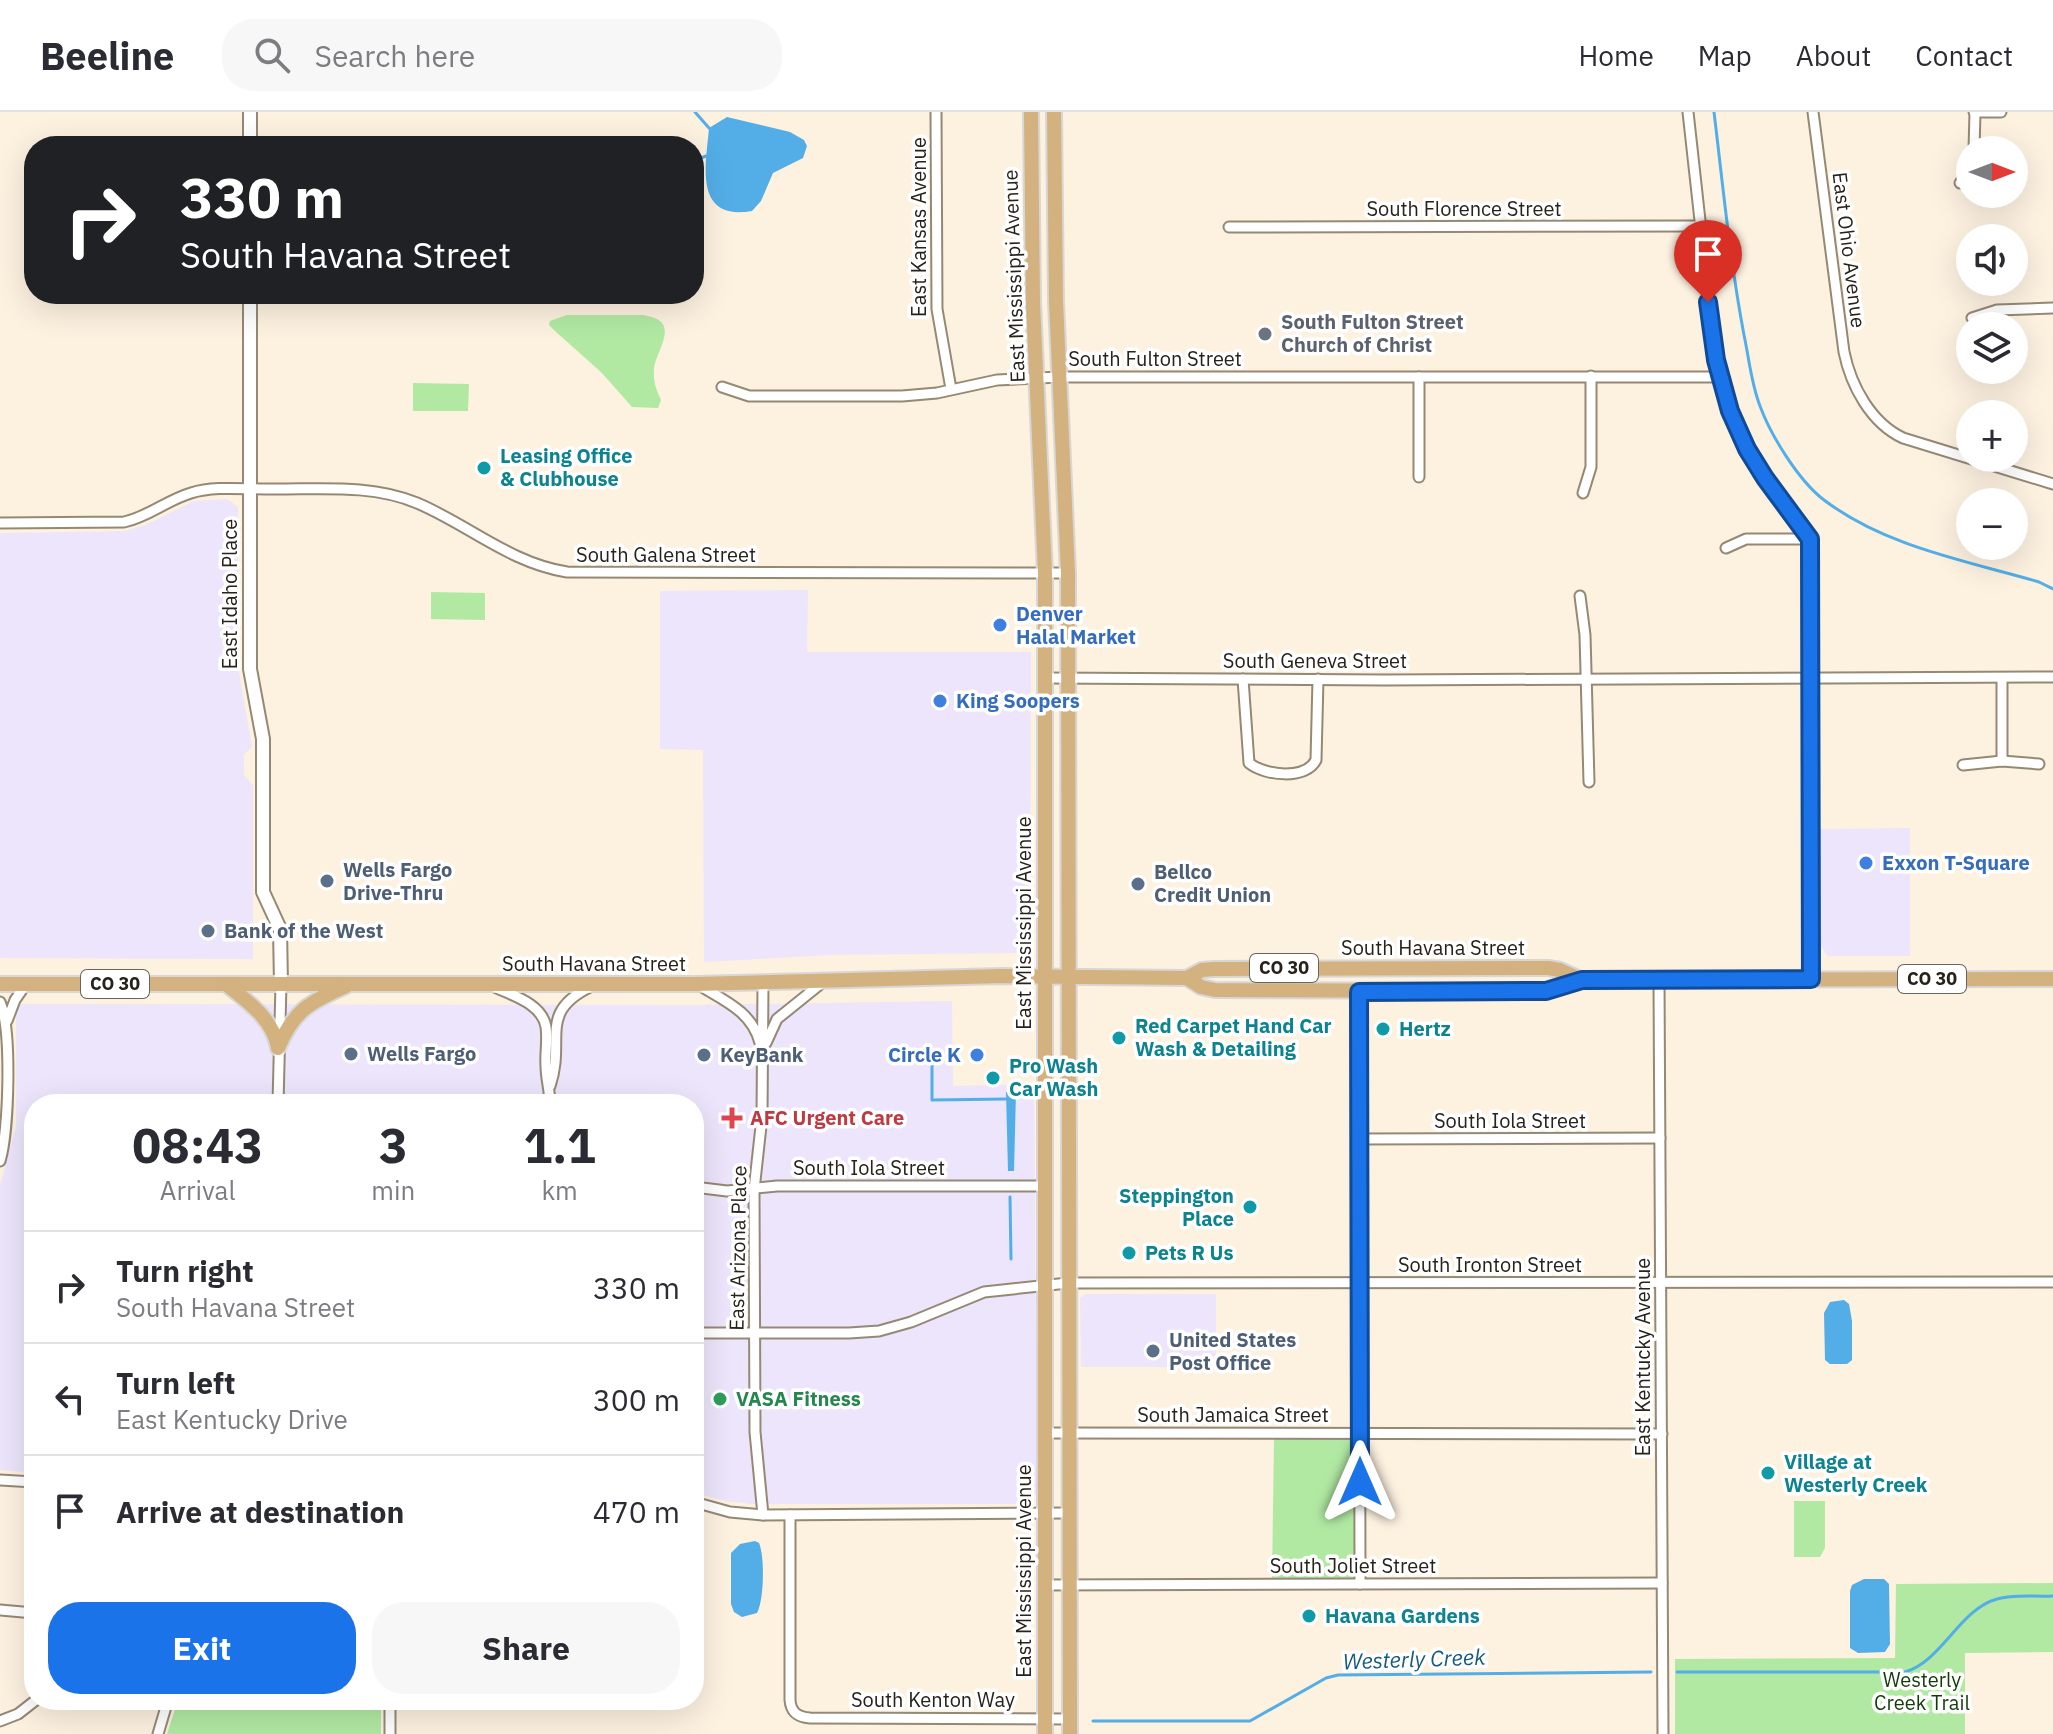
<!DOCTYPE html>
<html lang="en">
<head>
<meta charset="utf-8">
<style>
	body { margin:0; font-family:"IBM Plex Sans",sans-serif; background:#f7f7f7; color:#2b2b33; height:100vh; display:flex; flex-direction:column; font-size:30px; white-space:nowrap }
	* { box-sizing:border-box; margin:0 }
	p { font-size:26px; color:#7c7c81 }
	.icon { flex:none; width:44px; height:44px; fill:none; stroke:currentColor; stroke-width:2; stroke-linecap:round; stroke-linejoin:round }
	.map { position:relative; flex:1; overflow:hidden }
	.side { position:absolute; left:24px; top:982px; width:680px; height:616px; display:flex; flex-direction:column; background:#fff; border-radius:32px; box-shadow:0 8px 32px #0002 }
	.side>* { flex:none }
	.guide { position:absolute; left:24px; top:24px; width:680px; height:168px; border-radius:32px; box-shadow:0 8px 32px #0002; background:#202124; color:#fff; overflow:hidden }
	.needle { width:52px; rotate:90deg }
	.fabs { position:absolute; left:1956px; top:24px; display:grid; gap:16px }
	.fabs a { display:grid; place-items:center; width:72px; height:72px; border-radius:50%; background:#fff; box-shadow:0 8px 32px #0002; font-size:40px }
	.pin { position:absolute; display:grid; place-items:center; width:68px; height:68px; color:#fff; margin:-82px -34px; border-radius:50% 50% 50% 0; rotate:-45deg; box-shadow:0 0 8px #0007 }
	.pin .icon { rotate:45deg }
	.me { position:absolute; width:88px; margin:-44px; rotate:0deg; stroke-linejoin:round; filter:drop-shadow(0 0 6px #0008) }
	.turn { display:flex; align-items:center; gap:28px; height:168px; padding:0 24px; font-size:36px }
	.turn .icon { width:104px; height:104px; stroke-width:2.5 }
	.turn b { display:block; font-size:56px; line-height:68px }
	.eta { display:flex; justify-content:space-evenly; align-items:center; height:136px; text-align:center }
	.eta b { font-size:48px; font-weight:800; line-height:56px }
	.primary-button { display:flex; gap:16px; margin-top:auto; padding:16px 24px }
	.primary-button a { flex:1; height:92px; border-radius:32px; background:#1a73e8; color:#fff; font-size:32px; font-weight:800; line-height:92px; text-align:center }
	.primary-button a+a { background:#f7f7f7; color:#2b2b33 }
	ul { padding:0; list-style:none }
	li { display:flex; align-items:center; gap:24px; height:112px; padding:0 24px; border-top:2px solid #e1e1e2 }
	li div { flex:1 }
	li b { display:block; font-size:30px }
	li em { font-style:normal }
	header { display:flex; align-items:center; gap:48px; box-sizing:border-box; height:112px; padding:0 40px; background:#fff; border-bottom:2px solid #e1e1e2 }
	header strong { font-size:38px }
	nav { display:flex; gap:44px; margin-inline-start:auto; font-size:28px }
	.search { width:560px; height:72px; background:#f7f7f7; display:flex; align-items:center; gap:20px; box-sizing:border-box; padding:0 28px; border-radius:32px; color:#7c7c81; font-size:30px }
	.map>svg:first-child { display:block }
	.commercial { fill:#ece5fb }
	.green { fill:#b1e9a3 }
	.water { fill:#53aee7 }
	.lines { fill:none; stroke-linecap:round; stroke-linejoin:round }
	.stream { stroke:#53aee7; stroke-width:3 }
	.street-casing { stroke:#958975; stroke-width:13 }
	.secondary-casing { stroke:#958975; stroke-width:16 }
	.primary-casing { stroke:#d8d7d6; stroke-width:18 }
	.street { stroke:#fff; stroke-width:9 }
	.secondary { stroke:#fff; stroke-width:12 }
	.primary { stroke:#d3b27f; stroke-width:14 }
	.route-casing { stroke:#114b97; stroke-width:20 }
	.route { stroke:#1a73e8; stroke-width:14 }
	.worship-dot { fill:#6b7280; stroke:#fff; stroke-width:3 }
	.culture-dot { fill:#0f9aa8; stroke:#fff; stroke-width:3 }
	.shop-dot { fill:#3f7fe0; stroke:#fff; stroke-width:3 }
	.service-dot { fill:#5c6f8a; stroke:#fff; stroke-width:3 }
	.health-dot { fill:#e0444e; stroke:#fff; stroke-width:3 }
	.leisure-dot { fill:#2e9e5b; stroke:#fff; stroke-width:3 }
	.labels { text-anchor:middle; stroke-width:7; stroke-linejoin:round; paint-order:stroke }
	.shield { fill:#fff; stroke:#68645f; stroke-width:2 }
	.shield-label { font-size:18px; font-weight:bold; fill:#27221a }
	.street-label { font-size:20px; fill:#27221a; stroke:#fff }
	.worship-label { font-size:20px; font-weight:bold; fill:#5b616d; stroke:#fff; text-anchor:start }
	.culture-label { font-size:20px; font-weight:bold; fill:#0d838f; stroke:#fff; text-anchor:start }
	.shop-label { font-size:20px; font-weight:bold; fill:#366cbe; stroke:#fff; text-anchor:start }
	.service-label { font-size:20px; font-weight:bold; fill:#4e5e75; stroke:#fff; text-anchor:start }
	.health-label { font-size:20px; font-weight:bold; fill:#be3a42; stroke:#fff; text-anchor:start }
	.leisure-label { font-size:20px; font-weight:bold; fill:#27864d; stroke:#fff; text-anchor:start }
	.park-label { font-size:20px; fill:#143c09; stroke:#fff }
	.water-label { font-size:22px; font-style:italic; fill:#175a80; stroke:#fff }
</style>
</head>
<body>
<header>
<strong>Beeline</strong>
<div class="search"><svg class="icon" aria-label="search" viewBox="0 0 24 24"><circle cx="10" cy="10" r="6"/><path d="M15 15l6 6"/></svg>Search here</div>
<nav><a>Home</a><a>Map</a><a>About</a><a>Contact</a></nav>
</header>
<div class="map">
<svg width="2053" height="1622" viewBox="0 0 2053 1622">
	<rect width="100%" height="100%" fill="#fdf1e0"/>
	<g class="commercial">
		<polygon points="227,387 238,395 238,555 252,635 244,642 244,663 253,673 253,847 0,846 0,421 125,419 145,413 194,389"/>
		<polygon points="808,478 807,540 1031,540 1030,837 1025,841 831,843 704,850 703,638 660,637 660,479"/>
		<polygon points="1910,716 1910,844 1828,844 1820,833 1820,717"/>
		<polygon points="952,889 953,974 1034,972 1037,1375 1035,1384 1029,1390 1019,1392 754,1392 726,1389 694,1381 694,992 34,992 34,1361 0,1358 0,1073 16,1015 16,892 699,893"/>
		<polygon points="1086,1182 1216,1182 1216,1255 1081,1255 1080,1186"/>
	</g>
	<g class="green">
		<path d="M567 203H642C683 208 657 236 654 257 653 269 656 277 661 288L658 296 632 295 602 261 555 219 549 213 550 209Z"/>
		<polygon points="413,271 469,272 468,299 413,299"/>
		<polygon points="431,480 485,481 485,508 431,507"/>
		<polygon points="1274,1326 1355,1326 1356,1466 1272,1466"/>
		<polygon points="1794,1389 1825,1389 1825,1436 1820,1445 1794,1445"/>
		<polygon points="2053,1471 2053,1540 1965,1541 1965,1622 1675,1622 1675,1547 1895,1546 1896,1472"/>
		<polygon points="178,1588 381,1588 381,1622 167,1622"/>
	</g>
	<g class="water">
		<path d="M727 5 790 20 804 28 807 34 803 46 773 61 761 89 752 99C693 109 706 53 709 16Z"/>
		<polygon points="1006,980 1016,980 1014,1059 1008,1059"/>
		<polygon points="1844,1188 1849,1192 1852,1209 1852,1248 1847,1252 1830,1252 1825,1248 1824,1201 1830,1190"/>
		<path d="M755 1429 759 1431C765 1445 764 1488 757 1501L742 1505 734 1500 731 1492V1441L740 1432Z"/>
		<polygon points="1864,1467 1884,1467 1889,1472 1890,1532 1885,1540 1858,1541 1850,1536 1850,1479 1852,1473"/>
	</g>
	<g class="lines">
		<g class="stream">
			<polyline points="695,0 709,16"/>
			<path d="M1714 0C1723 74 1730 149 1744 223 1749 246 1751 271 1760 294 1771 324 1799 369 1824 388 1886 435 1967 449 2039 470L2053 477"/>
			<polyline points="694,49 706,44"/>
			<polyline points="932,937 932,988 1006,987"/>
			<polyline points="1010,1085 1011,1147"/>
			<path d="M1677 1560H1905C1942 1549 1960 1497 1997 1487 2014 1482 2035 1485 2053 1484"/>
			<polyline points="1093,1609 1250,1609 1326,1566 1338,1563 1651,1560"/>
		</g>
		<g class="street-casing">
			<g id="street">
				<polyline points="936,0 937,197 951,277"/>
				<polyline points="1688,0 1713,226 1720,265 1730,299 1747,337 1810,427 1811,867"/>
				<path d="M1813 0 1844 240C1851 274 1871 311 1903 326L2053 372"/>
				<polyline points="1974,0 2001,0"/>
				<polyline points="1974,38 1975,0"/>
				<polyline points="1960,71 1970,58"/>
				<polyline points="1229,115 1700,114"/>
				<polyline points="1972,206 1997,198 2053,196"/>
				<polyline points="1419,265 1419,365"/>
				<polyline points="722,275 749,284 902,284 937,281 997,268 1060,265 1720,265"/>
				<polyline points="1583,381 1591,355 1591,264"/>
				<path d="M0 411 124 410C148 405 167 388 191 381 214 374 241 377 265 377 315 378 370 371 417 391 469 413 510 451 567 460L1068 461"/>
				<polyline points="1726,436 1746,427 1810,427"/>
				<polyline points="1580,484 1585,523 1589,670"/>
				<polyline points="1045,566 1385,568 2053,565"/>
				<path d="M1243 567 1249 651C1265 664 1306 668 1316 648L1318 567"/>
				<polyline points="2002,649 2002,566"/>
				<polyline points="1963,653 2002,649 2039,652"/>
				<polyline points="1659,867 1663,1622"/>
				<polyline points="763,871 762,1005 754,1078 755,1320 763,1403"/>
				<path d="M697 872C723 888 752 899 760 931"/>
				<path d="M492 874C511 883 542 891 546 915 548 928 545 941 546 954 546 967 550 979 550 992"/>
				<polyline points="1359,880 1360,1472"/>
				<path d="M0 890C12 917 9 1020 0 1049"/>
				<polyline points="7,909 15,888 26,872"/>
				<polyline points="766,931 777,907 823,870"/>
				<path d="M550 974C566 928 537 901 590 875"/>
				<polyline points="278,992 281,872"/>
				<polyline points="1359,1027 1660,1026"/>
				<polyline points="694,1075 727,1079 777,1074 1044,1074"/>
				<polyline points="694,1221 849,1221 879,1219 911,1210 984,1180 1068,1171 2053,1170"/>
				<polyline points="1044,1321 1662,1322"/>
				<polyline points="0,1368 34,1370"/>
				<polyline points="694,1390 730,1400 763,1403 1070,1401"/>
				<path d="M790 1403V1588C791 1601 798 1605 810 1606L1070 1607"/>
				<polyline points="1044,1473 1662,1471"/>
				<polyline points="0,1498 34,1501"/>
				<polyline points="390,1588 390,1622"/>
				<polyline points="0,1609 18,1602 36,1588"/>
				<polyline points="158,1622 168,1588"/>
			</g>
		</g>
		<g class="secondary-casing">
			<g id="secondary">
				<polyline points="250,0 250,34"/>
				<polyline points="250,182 250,557 263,627 263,780 280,817 281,872"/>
			</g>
		</g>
		<g class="primary-casing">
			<g id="primary">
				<polyline points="1031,0 1033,191 1045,461 1045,1622"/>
				<polyline points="1054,0 1056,189 1068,461 1070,1622"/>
				<polyline points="1187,866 1201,875 1215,878 1546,879 1582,868 2053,867"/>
				<polyline points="0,872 696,872 1003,864 1187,866 1202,858 1214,857 1548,856 1560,858 1582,868"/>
				<path d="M226 872C248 890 272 906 278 935"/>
				<path d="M278 936C294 898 310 890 346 874"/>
			</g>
		</g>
		<use href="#street" class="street"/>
		<use href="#secondary" class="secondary"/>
		<use href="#primary" class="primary"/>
	</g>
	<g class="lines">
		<g class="route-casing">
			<polyline id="route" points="1360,1370 1359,880 1546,879 1582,868 1811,867 1810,427 1765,366 1747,337 1730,299 1716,248 1708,190"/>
		</g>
		<use href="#route" class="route"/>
	</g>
	<circle class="worship-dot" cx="1265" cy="222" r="8"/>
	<g class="culture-dot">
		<circle cx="484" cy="356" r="8"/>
		<circle cx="1383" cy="917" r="8"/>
		<circle cx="1119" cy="926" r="8"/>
		<circle cx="993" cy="966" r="8"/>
		<circle cx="1250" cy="1095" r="8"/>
		<circle cx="1129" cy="1141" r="8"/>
		<circle cx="1768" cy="1361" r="8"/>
		<circle cx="1309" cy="1504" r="8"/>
	</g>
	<g class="shop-dot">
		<circle cx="1000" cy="513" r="8"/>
		<circle cx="940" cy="589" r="8"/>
		<circle cx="1866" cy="751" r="8"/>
		<circle cx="977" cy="943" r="8"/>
	</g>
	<g class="service-dot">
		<circle cx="327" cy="769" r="8"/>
		<circle cx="1138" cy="772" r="8"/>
		<circle cx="208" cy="819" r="8"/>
		<circle cx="351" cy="942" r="8"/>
		<circle cx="704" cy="943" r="8"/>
		<circle cx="1153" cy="1239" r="8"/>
	</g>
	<path class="health-dot" d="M728 994h8v8h8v8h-8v8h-8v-8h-8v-8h8z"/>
	<circle class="leisure-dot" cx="720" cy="1287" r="8"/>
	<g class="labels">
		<g class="shield">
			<rect x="1250" y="842" width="68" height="28" rx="6"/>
			<rect x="1898" y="853" width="68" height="28" rx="6"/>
			<rect x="81" y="858" width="68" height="28" rx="6"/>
		</g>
		<g class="shield-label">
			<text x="1284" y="862">CO 30</text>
			<text x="1932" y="873">CO 30</text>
			<text x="115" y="878">CO 30</text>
		</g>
		<g class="street-label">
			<text x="1464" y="104">South Florence Street</text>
			<text transform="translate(919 115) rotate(-90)" y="7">East Kansas Avenue</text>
			<text transform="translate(1849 138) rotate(83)" y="7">East Ohio Avenue</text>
			<text transform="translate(1014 164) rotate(-92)" y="7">East Mississippi Avenue</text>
			<text x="1155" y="254">South Fulton Street</text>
			<text x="666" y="450">South Galena Street</text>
			<text transform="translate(230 482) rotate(-90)" y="7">East Idaho Place</text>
			<text x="1315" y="556">South Geneva Street</text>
			<text transform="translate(1024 811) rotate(-90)" y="7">East Mississippi Avenue</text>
			<text x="1433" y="843">South Havana Street</text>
			<text x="594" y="859">South Havana Street</text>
			<text x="1510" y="1016">South Iola Street</text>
			<text x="869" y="1063">South Iola Street</text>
			<text transform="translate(738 1136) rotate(-89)" y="7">East Arizona Place</text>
			<text x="1490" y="1160">South Ironton Street</text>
			<text transform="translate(1643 1245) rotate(-90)" y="7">East Kentucky Avenue</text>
			<text x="1233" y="1310">South Jamaica Street</text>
			<text x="1353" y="1461">South Joliet Street</text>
			<text transform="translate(1024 1459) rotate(-90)" y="7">East Mississippi Avenue</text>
			<text x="933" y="1595">South Kenton Way</text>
		</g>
		<g class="worship-label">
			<text x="1281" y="217">South Fulton Street<tspan x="1281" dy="23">Church of Christ</tspan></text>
		</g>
		<g class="culture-label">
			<text x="500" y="351">Leasing Office<tspan x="500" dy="23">&amp; Clubhouse</tspan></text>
			<text x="1135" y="921">Red Carpet Hand Car<tspan x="1135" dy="23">Wash &amp; Detailing</tspan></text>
			<text x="1399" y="924">Hertz</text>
			<text x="1009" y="961">Pro Wash<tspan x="1009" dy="23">Car Wash</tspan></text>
			<text x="1234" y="1091" text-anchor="end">Steppington<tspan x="1234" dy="23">Place</tspan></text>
			<text x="1145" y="1148">Pets R Us</text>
			<text x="1784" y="1357">Village at<tspan x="1784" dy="23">Westerly Creek</tspan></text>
			<text x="1325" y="1511">Havana Gardens</text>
		</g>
		<g class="shop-label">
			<text x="1016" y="509">Denver<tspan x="1016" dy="23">Halal Market</tspan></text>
			<text x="956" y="596">King Soopers</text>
			<text x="1882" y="758">Exxon T-Square</text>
			<text x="961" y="950" text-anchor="end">Circle K</text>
		</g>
		<g class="service-label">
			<text x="343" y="765">Wells Fargo<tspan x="343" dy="23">Drive-Thru</tspan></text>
			<text x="1154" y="767">Bellco<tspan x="1154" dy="23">Credit Union</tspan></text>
			<text x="224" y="826">Bank of the West</text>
			<text x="367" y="949">Wells Fargo</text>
			<text x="720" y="950">KeyBank</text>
			<text x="1169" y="1235">United States<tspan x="1169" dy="23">Post Office</tspan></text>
		</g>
		<g class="health-label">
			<text x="750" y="1013">AFC Urgent Care</text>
		</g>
		<g class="leisure-label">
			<text x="736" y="1294">VASA Fitness</text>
		</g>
		<g class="park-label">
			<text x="1922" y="1575">Westerly<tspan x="1922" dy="23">Creek Trail</tspan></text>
		</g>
		<g class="water-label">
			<text transform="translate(1414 1547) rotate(-2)" y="8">Westerly Creek</text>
		</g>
	</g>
</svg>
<div class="fabs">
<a><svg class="needle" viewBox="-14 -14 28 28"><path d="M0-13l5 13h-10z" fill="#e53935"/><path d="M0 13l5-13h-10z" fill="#7c7c81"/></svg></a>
<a><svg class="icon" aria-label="sound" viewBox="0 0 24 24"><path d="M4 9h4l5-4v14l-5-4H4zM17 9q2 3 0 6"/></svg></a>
<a><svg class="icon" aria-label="layers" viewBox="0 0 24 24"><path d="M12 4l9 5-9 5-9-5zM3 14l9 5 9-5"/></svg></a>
<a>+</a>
<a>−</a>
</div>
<div class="pin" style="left:1708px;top:190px;background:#d93025"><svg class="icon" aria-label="arrive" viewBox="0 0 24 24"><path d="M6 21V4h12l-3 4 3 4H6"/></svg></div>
<svg class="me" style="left:1360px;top:1370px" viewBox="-20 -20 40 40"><path d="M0-17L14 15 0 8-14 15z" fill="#1a73e8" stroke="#fff" stroke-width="4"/></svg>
<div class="guide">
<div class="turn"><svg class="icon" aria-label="right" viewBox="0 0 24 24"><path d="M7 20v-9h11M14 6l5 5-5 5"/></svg><div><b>330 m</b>South Havana Street</div></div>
</div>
<section class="side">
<div class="eta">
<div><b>08:43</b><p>Arrival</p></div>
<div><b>3</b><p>min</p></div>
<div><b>1.1</b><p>km</p></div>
</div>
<ul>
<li><svg class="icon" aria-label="right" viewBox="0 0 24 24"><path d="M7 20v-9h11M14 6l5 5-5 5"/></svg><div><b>Turn right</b><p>South Havana Street</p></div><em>330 m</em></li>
<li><svg class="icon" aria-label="left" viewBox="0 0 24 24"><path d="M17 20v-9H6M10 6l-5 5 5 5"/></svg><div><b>Turn left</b><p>East Kentucky Drive</p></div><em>300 m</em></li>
<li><svg class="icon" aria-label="arrive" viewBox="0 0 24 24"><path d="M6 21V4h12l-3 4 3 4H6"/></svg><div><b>Arrive at destination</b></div><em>470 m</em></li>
</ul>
<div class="primary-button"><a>Exit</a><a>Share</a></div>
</section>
</div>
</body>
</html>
